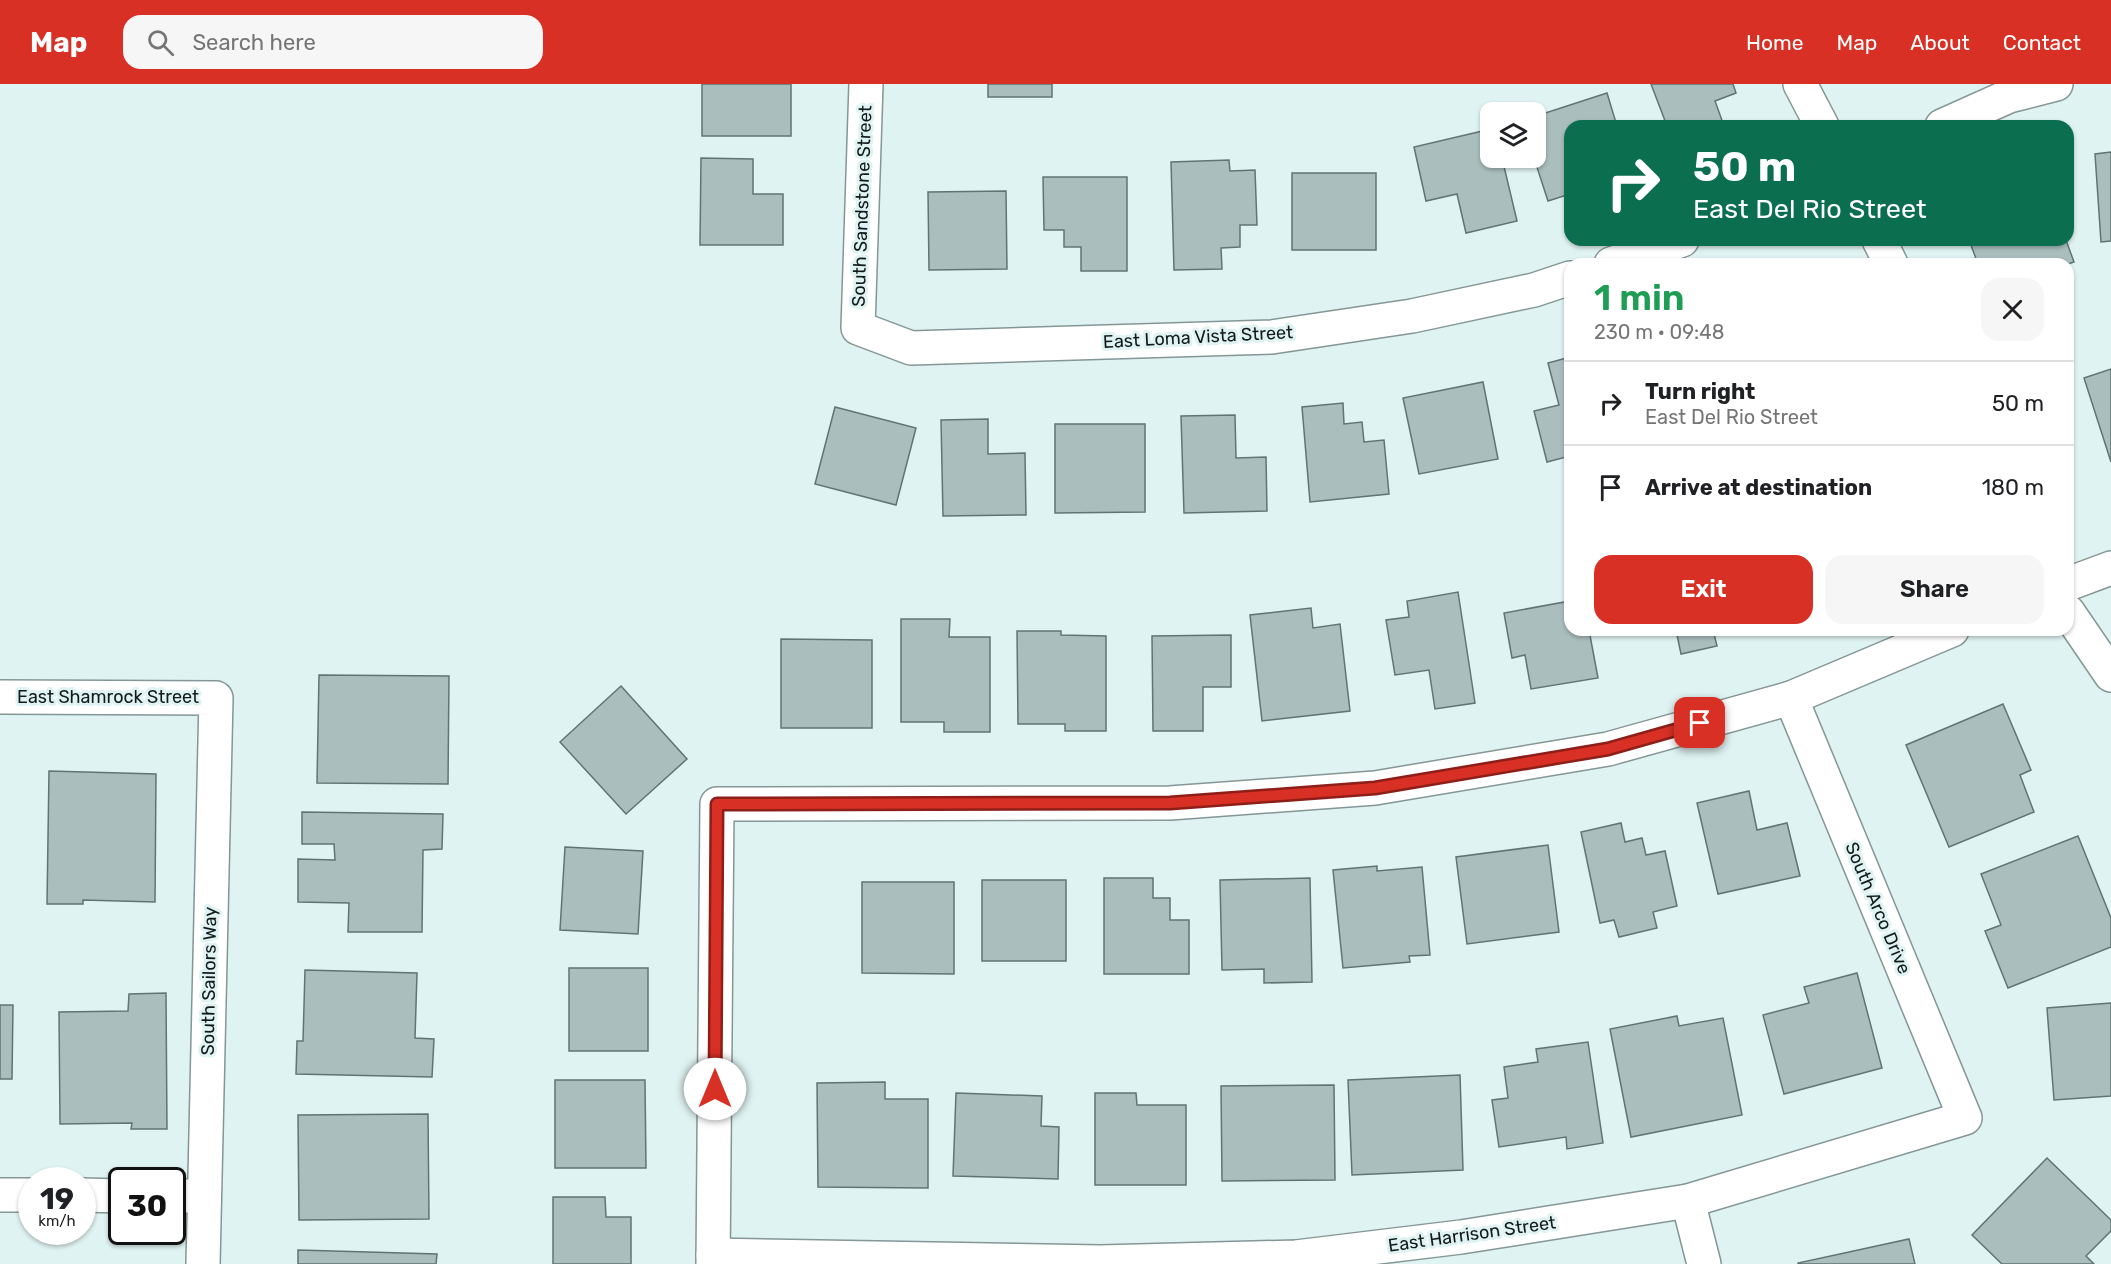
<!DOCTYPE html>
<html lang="en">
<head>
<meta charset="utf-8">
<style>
	body { margin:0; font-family:Rubik,sans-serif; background:#f6f6f6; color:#202124; height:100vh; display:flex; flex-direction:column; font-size:22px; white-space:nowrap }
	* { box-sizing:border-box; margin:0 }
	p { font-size:20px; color:#757577 }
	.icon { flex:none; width:33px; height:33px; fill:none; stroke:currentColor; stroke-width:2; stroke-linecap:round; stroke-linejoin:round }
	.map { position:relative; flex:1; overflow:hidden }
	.details { position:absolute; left:1564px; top:174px; width:510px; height:378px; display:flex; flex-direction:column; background:#fff; border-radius:18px; box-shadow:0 2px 4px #0004 }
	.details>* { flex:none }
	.hud { position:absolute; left:1564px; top:36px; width:510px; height:126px; border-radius:18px; box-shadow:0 2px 4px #0004; background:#0b6e4f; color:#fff; overflow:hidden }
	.buttons { position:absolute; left:1480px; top:18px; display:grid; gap:12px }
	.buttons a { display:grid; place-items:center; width:66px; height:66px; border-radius:12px; background:#fff; box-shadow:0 2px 4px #0004; font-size:30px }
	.speed { position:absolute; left:18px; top:1083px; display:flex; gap:12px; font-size:30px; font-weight:700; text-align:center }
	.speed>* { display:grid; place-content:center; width:78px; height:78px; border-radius:50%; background:#fff; box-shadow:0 2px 4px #0004; line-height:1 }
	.speed small { font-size:15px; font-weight:400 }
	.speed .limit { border:3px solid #111; border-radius:9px; background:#fff; color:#111 }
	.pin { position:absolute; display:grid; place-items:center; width:51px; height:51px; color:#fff; margin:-26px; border-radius:12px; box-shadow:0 3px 9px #0006 }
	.me { position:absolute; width:66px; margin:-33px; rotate:0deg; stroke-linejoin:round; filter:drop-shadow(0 0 4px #0008) }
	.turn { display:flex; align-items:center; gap:21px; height:126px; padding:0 30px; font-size:27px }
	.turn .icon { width:78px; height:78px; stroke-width:2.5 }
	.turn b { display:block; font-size:42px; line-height:51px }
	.round { display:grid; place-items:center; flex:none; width:63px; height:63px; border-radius:18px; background:#f6f6f6 }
	.overview { display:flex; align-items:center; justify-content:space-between; height:102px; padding:0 30px }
	h1 { font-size:36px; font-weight:600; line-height:45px; color:#1e9e55 }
	.button { display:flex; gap:12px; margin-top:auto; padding:12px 30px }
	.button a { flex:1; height:69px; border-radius:18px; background:#d93025; color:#fff; font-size:24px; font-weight:600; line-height:69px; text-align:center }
	.button a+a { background:#f6f6f6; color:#202124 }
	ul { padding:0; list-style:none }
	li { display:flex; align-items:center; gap:18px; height:84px; padding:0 30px; border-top:2px solid #e0e0e0 }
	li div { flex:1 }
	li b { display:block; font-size:22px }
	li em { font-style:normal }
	header { display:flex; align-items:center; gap:36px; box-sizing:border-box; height:84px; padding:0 30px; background:#d93025; color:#fff }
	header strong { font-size:28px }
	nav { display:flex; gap:33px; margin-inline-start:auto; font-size:21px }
	.search { width:420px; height:54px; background:#f6f6f6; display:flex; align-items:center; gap:15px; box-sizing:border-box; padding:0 21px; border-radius:18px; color:#757577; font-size:22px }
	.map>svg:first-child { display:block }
	.building { fill:#abbebe; stroke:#627373; stroke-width:1.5 }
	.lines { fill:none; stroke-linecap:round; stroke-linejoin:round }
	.minor-casing { stroke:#849696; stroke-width:36 }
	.minor { stroke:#fff; stroke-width:33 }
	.route-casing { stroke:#8d1f18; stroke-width:15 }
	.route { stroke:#d93025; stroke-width:10 }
	.labels { text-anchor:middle; stroke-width:6; stroke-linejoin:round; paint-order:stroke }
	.street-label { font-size:18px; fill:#121919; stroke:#dff3f2 }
</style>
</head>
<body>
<header>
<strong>Map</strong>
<div class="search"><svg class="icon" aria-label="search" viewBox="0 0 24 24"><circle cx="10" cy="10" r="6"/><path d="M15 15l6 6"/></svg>Search here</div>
<nav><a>Home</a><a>Map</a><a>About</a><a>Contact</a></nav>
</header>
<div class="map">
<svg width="2111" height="1180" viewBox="0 0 2111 1180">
	<rect width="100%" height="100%" fill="#dff3f2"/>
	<g class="building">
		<rect x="702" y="0" width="89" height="52"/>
		<rect x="988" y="0" width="64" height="13"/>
		<polygon points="1651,0 1733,0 1736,9 1715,17 1724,42 1667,42"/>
		<polygon points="1607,9 1617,42 1570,42 1570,110 1548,117 1534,74 1536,74 1536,32"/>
		<polygon points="1491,45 1491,74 1502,74 1517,137 1466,149 1457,110 1426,117 1414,63"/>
		<polygon points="2111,68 2111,157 2101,158 2095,70"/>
		<polygon points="701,74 753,75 753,110 783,110 783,161 700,161"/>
		<polygon points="1229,76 1230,87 1255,86 1257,141 1240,141 1240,163 1221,164 1222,185 1174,186 1171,78"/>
		<rect x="1292" y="89" width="84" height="77"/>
		<polygon points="1043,93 1127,93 1127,187 1081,187 1081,163 1064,163 1064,146 1044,146"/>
		<polygon points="1006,107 1007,185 929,186 928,108"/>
		<polygon points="1969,156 2066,156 2074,178 2068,180 1978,180"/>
		<polygon points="1570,273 1570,372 1547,378 1534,327 1559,321 1548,279"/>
		<polygon points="2111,285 2111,378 2084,294"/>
		<polygon points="1483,298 1498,375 1419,390 1403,314"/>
		<polygon points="1343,319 1344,340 1362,338 1364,358 1384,356 1389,410 1310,418 1302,323"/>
		<polygon points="835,323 916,344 896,421 815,400"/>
		<polygon points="1235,331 1236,374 1266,373 1267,427 1184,429 1181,332"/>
		<polygon points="988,335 988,370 1025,369 1026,431 943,432 941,336"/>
		<polygon points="1055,340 1145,340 1145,428 1055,429"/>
		<polygon points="1458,508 1475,619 1435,625 1429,586 1395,591 1386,536 1409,533 1407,517"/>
		<polygon points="1570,517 1570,546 1589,546 1598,594 1531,605 1525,571 1512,574 1504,529"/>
		<polygon points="1311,524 1313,544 1340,540 1350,627 1262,637 1250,531"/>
		<polygon points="901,535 950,535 949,553 990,553 990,648 944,648 944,638 901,638"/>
		<polygon points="1676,546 1713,546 1717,562 1681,570"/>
		<polygon points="1017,547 1061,547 1061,551 1106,552 1106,647 1065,647 1065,640 1018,640"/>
		<polygon points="1231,551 1231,603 1203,603 1203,647 1153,647 1152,552"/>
		<polygon points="781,555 872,556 872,644 781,644"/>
		<polygon points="319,591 449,592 448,700 317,699"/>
		<polygon points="621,602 687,675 626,730 560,658"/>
		<polygon points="2003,620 2031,686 2020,691 2034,728 1949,763 1906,661"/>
		<polygon points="49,687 156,690 155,818 83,816 83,820 47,820"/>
		<polygon points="1749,707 1757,746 1787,739 1800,792 1718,810 1697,719"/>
		<polygon points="302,728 443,730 442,765 423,766 422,848 348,848 349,819 298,818 298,775 335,776 334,760 302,760"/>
		<polygon points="1621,739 1625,758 1642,754 1646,771 1665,767 1677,822 1653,828 1657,844 1619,853 1614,836 1600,839 1581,748"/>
		<polygon points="2078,752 2111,834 2111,863 2008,904 1985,847 2001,841 1981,790"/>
		<polygon points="1548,761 1559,848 1467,860 1456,773"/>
		<polygon points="565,763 643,767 638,850 560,846"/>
		<polygon points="1377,782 1377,787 1422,783 1430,871 1409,872 1410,878 1343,884 1333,786"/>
		<polygon points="1104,794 1153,794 1153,814 1170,814 1170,836 1189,836 1189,890 1104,890"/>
		<polygon points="1310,794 1312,898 1264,899 1264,885 1222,886 1220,796"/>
		<rect x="982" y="796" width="84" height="81"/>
		<polygon points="862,798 954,798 954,890 862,889"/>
		<rect x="569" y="884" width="79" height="83"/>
		<polygon points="305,886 417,889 415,954 434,955 432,993 296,990 297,957 303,957"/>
		<polygon points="1857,889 1882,984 1784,1010 1763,931 1809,919 1804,903"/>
		<polygon points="166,909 167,1045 131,1045 132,1039 60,1040 59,928 128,927 129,910"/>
		<polygon points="2111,919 2111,1012 2054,1016 2047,924"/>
		<polygon points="0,921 13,921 12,995 0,995"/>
		<polygon points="1677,932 1679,942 1723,934 1742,1031 1631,1053 1610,945"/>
		<polygon points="1588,958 1603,1059 1567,1065 1566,1053 1499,1063 1492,1016 1508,1014 1504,983 1538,978 1536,965"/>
		<polygon points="1460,991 1463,1086 1352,1091 1348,996"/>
		<polygon points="555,996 645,996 646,1084 555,1084"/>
		<polygon points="885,998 885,1015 928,1015 928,1104 818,1103 817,999"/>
		<polygon points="1334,1001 1335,1096 1222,1097 1221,1002"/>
		<polygon points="956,1009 1042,1012 1041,1042 1059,1043 1058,1095 953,1092"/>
		<polygon points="1095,1009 1136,1009 1137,1021 1186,1021 1186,1101 1095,1101"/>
		<polygon points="428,1030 429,1135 299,1136 298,1031"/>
		<polygon points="2047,1074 2111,1136 2111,1147 2086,1172 2094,1180 2002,1180 1972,1151"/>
		<polygon points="553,1113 605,1113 606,1133 631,1133 631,1180 553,1180"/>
		<polygon points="1909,1155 1915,1180 1798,1180 1798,1179"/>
		<polygon points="298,1166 437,1170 436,1180 298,1180"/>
	</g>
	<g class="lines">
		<g class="minor-casing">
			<g id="minor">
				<polyline points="866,0 858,244 911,264 1272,253 1412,232 1534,206 1570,194"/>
				<polyline points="1800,0 1822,42"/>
				<polyline points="1942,42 2009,12 2056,0"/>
				<polyline points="1879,156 1891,180"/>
				<polyline points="1611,180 1682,156"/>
				<polyline points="2068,500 2111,484"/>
				<polyline points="2068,528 2111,591"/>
				<polyline points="0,613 216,614 203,1180"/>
				<polyline points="0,1111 32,1111"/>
				<polyline points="82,1111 122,1112"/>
				<polyline points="172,1112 204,1112"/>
				<polyline points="1688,1117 1704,1180"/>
				<polyline points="713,1171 1100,1178 1296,1173 1461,1153 1688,1117 1965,1034 1791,614"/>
				<polyline points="713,1180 717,720 1170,719 1375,704 1608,665 1791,614 1952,546"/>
			</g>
		</g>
		<use href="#minor" class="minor"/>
	</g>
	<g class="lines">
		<g class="route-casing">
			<polyline id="route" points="715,1005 717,720 1170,719 1375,704 1608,665 1700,639"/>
		</g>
		<use href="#route" class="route"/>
	</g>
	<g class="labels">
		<g class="street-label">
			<text transform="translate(862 122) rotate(-88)" y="6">South Sandstone Street</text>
			<text transform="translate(1198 253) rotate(-3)" y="6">East Loma Vista Street</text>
			<text x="108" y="619">East Shamrock Street</text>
			<text transform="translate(1878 824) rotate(67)" y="6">South Arco Drive</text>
			<text transform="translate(209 897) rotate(-89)" y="6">South Sailors Way</text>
			<text transform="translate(1472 1150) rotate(-8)" y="6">East Harrison Street</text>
		</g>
	</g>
</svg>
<div class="buttons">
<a><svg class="icon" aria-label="layers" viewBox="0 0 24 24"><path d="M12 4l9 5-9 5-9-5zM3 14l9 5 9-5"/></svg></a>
</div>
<div class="speed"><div>19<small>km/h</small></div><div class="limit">30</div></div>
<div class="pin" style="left:1700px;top:639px;background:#d93025"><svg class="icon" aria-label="arrive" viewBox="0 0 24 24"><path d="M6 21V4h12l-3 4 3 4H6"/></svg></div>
<svg class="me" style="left:715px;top:1005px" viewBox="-20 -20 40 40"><circle r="19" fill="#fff"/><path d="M0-13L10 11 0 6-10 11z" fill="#d93025"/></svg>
<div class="hud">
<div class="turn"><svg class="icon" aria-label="right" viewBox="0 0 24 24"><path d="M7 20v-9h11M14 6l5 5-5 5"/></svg><div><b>50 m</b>East Del Rio Street</div></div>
</div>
<section class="details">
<div class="overview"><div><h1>1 min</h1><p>230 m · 09:48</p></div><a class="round"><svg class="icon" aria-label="close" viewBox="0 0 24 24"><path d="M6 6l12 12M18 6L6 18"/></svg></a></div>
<ul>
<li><svg class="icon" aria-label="right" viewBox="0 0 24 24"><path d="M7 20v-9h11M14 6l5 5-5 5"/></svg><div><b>Turn right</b><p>East Del Rio Street</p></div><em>50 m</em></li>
<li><svg class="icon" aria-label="arrive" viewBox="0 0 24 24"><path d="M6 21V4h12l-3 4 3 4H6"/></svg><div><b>Arrive at destination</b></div><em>180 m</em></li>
</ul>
<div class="button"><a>Exit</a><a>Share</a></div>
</section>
</div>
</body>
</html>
